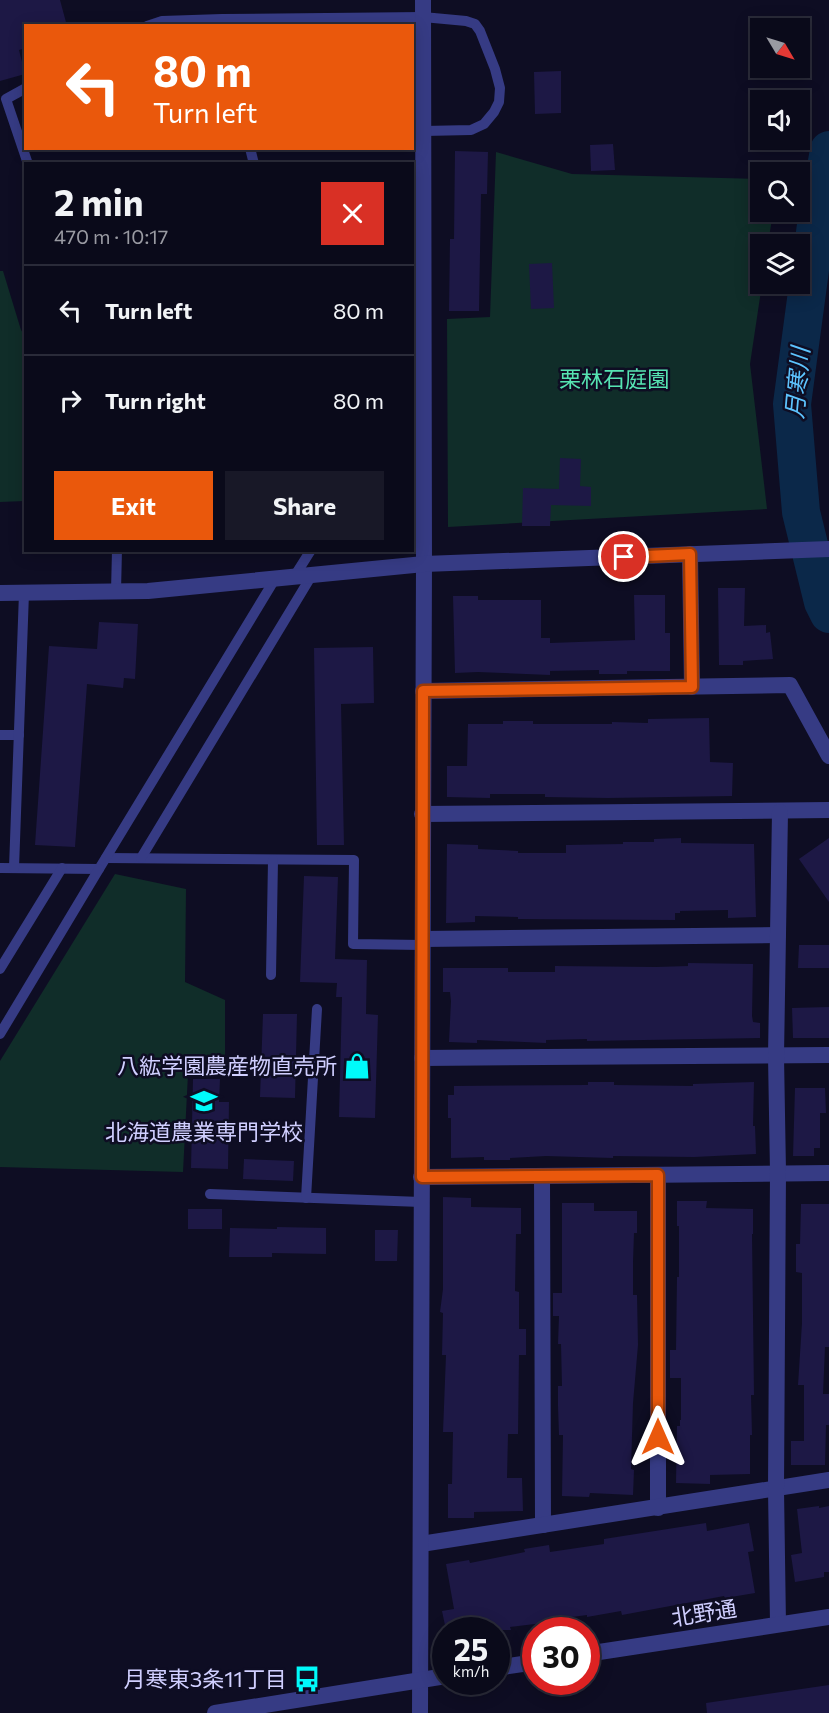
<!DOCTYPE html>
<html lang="en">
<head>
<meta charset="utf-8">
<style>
	body { margin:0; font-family:Commissioner,"Noto Sans JP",sans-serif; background:#181827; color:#f1f3f6; height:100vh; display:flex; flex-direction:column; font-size:22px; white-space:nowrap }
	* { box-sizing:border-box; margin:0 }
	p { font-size:20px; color:#999aa2 }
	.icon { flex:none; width:33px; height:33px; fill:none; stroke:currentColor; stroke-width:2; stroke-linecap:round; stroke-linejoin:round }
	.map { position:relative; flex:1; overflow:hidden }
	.panel { position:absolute; left:24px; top:162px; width:390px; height:390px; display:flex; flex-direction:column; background:#0a0a1a; border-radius:0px; box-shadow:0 3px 15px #0003,0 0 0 2px #2a2b39 }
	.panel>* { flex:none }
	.banner { position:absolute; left:24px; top:24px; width:390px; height:126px; border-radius:0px; box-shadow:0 3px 15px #0003,0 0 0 2px #2a2b39; background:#ea580c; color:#fff; overflow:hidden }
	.needle { width:39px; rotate:128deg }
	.controls { position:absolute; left:750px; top:18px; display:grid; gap:12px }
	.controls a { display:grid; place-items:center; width:60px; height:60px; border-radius:0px; background:#0a0a1a; box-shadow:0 3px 15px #0003,0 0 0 2px #2a2b39; font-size:30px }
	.speed { position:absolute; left:432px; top:1617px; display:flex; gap:12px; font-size:30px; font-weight:700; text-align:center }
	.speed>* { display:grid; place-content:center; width:78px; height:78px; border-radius:50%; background:#0a0a1a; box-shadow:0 3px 15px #0003,0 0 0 2px #2a2b39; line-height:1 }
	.speed small { font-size:15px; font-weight:400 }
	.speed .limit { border:9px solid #d22; background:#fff; color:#111 }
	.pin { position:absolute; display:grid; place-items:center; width:51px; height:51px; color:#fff; margin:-26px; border:3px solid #fff; border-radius:50%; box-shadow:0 2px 6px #0007 }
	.me { position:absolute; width:66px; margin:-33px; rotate:0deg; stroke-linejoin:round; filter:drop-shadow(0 0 4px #0008) }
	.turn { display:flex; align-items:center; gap:21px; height:126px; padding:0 30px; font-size:27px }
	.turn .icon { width:78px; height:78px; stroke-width:2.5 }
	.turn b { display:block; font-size:42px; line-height:51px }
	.round { display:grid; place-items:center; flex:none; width:63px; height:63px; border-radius:0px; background:#181827 }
	.headline { display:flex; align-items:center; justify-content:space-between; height:102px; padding:0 30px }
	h1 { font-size:36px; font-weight:700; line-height:45px }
	.action { display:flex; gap:12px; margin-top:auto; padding:12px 30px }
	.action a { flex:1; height:69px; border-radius:0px; background:#ea580c; color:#fff; font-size:24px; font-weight:700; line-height:69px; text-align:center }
	.action a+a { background:#181827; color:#f1f3f6 }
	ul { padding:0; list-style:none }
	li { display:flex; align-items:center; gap:18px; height:90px; padding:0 30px; border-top:2px solid #2a2b39 }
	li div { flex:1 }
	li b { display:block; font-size:22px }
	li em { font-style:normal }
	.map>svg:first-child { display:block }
	.green { fill:#102d29 }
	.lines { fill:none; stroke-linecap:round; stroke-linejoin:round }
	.river { stroke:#0b2849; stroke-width:38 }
	.building { fill:#1d1845 }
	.service { stroke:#363b84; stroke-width:10 }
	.minor { stroke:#363b84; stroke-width:16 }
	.tertiary { stroke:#363b84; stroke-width:16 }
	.route-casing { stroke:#983908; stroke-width:15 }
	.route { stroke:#ea580c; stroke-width:10 }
	.labels { text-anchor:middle; stroke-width:5; stroke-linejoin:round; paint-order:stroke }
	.park-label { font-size:22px; fill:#56e3b2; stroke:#0e0d23 }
	.poi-label { font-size:22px; fill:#d0cfff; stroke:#0e0d23; text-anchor:end }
	.street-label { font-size:22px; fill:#d0cfff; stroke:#0e0d23 }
	.water-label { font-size:24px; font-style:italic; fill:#5dc4ff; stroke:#0e0d23 }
</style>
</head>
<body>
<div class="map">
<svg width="829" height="1713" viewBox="0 0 829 1713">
	<rect width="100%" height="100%" fill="#0e0d23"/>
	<g class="green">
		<polygon points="496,152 572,174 760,179 760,212 773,212 768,244 760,244 760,284 762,284 750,364 767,509 448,527 447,319 490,317"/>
		<polygon points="0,271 3,271 21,330 25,336 25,501 0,502"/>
		<polygon points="115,874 186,889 185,982 225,1000 225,1073 188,1074 183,1172 0,1167 0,1061"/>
	</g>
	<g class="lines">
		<polyline class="river" points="829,150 816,225 792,404 801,512 823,602 829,614"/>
	</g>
	<g class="building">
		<polygon points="0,0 60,0 67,26 26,26 26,48 19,50 25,74 0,81"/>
		<polygon points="561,71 561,113 535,114 534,72"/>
		<polygon points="613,144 615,170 591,171 590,145"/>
		<polygon points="455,151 488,152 487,194 481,194 479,311 449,311 450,239 454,239"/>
		<polygon points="552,263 554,308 531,309 529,264"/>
		<polygon points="560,458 581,459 580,486 591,487 591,506 551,505 550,526 522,526 523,488 559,489"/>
		<polygon points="718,588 745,588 744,626 766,625 766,633 770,632 773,659 743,661 743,665 719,665"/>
		<polygon points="634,595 665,595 665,633 670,633 670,671 627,671 627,674 599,674 599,670 550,671 550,675 478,672 455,673 453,596 478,596 478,600 541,600 541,638 550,638 550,643 635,640"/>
		<polygon points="99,622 138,624 135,679 124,678 123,688 87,684 75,847 35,845 49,646 97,649"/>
		<polygon points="373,647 374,703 341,704 344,845 317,845 314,648"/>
		<polygon points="709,718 710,762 733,763 732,796 608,798 545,797 545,794 490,794 490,798 447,797 447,766 467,766 468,724 503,724 503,721 533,721 533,724 612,724 612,722 648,723 648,719"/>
		<polygon points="681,838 681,843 754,844 756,917 728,918 728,910 680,911 680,913 675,913 675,920 518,919 518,917 475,916 475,922 446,923 447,844 478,845 478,849 518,851 518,853 566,853 566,845 623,844 623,842 654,842 654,839"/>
		<polygon points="829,838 829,902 799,859"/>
		<polygon points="304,876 338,877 335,959 367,960 366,1014 378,1015 375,1118 339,1117 342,997 336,997 337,983 300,982"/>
		<polygon points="799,945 829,945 829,968 798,968"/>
		<polygon points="688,963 753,964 752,1016 753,1022 760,1023 760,1038 587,1041 587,1039 546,1040 546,1043 477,1040 477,1043 449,1042 451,1001 450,992 443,992 443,968 508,968 508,972 555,972 555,966 656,967 688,966"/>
		<polygon points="829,1007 829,1038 793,1038 792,1008"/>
		<polygon points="263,1014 297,1014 295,1098 260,1097"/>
		<polygon points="193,1079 220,1079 219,1102 229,1102 228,1169 191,1168"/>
		<polygon points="588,1082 614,1082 614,1085 693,1086 693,1084 754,1082 753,1126 755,1126 756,1154 694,1157 613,1156 613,1158 546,1156 510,1158 510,1160 484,1160 484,1157 451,1158 451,1118 448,1118 448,1095 454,1095 454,1086 588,1085"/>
		<polygon points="795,1088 825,1088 826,1113 820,1113 820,1148 814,1148 814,1156 793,1156"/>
		<polygon points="244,1159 294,1161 293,1181 243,1179"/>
		<polygon points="443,1197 471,1198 471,1207 521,1208 521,1234 516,1234 515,1291 519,1292 519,1329 526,1329 526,1355 519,1355 518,1434 508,1434 507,1478 522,1478 523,1511 474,1512 474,1518 448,1518 448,1484 452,1484 453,1432 443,1432 446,1355 442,1355 443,1313 440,1312 443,1289"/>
		<polygon points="677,1201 707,1201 706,1208 753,1209 753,1234 752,1234 754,1395 751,1395 752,1435 750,1435 750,1474 710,1475 710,1484 676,1483 677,1426 680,1426 680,1420 681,1420 681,1378 670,1378 670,1350 676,1350 677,1277 679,1277 679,1226 677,1226"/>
		<polygon points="562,1203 594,1203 594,1211 637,1211 637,1233 634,1233 633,1262 633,1295 637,1295 638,1345 633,1403 631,1469 634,1470 633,1495 590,1493 589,1497 562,1496 563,1435 559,1435 558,1406 558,1386 562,1386 561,1344 558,1344 559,1316 553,1316 553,1293 562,1293"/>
		<polygon points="801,1204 829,1204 829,1347 825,1347 823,1394 829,1394 829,1425 826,1425 825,1465 791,1465 791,1441 804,1441 804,1385 798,1385 802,1323 802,1273 796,1272 796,1244 800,1244"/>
		<rect x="188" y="1209" width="34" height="20"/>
		<polygon points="277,1227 326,1228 326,1254 272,1253 272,1257 229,1257 230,1228 277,1229"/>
		<polygon points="375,1230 398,1230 397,1261 375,1261"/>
		<polygon points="819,1506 819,1508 829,1506 829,1572 824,1572 824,1577 795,1582 791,1555 802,1553 797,1509"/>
		<polygon points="706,1523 707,1531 749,1523 754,1551 748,1552 755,1593 725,1598 724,1596 622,1615 621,1611 587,1617 587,1615 542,1621 543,1623 510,1627 511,1630 446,1630 442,1611 454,1609 446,1564 469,1560 470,1563 525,1552 524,1549 549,1545 550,1552 604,1544 604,1539"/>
		<polygon points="829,1685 829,1713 707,1713 706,1703"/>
	</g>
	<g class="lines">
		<g class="service">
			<polyline points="147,26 162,21 222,19 423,17 466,21 475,24 480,31 495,69 500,88 499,102 494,112 484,124 471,130 424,131"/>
			<polyline points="26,88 6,99 28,164"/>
			<polyline points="250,148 254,164"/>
			<polyline points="412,322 424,333"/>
			<polyline points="294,577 311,550"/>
			<polyline points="116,591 117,550"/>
			<polyline points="0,735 19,735"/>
			<polyline points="106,858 354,860 353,944 422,945"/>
			<polyline points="141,858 312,575"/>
			<polyline points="0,868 99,869 275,579"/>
			<polyline points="14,868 24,593"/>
			<polyline points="0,969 62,868"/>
			<polyline points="271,975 273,860"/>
			<polyline points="0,1034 99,869"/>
			<polyline points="210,1194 421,1202"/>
			<polyline points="306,1198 317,1009"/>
		</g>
		<g class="minor">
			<polyline points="690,554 692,687"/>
			<polyline points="423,691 790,685 829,756"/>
			<polyline points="422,814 829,810"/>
			<polyline points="423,939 778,935"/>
			<polyline points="422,1058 829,1055"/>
			<polyline points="542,1176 543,1525"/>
			<polyline points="421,1177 829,1173"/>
			<polyline points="658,1508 658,1175"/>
			<polyline points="421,1544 829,1480"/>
			<polyline points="778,1624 776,1489 778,1172 776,1056 780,812"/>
			<polyline points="420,1713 424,564 423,0"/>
		</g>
		<g class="tertiary">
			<polyline points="0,593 148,591 424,564 829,549"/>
			<polyline points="586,1654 829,1617"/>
			<polyline points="496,1668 536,1662"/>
			<polyline points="215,1713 446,1676"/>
		</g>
	</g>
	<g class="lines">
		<g class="route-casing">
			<polyline id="route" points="624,557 690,554 692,687 423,691 422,1177 658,1175 658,1437"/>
		</g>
		<use href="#route" class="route"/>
	</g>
	<defs>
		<g id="shop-bare" transform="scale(2.07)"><path d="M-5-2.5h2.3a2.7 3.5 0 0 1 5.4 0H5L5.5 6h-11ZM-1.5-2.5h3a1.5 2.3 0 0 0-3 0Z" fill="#00fafa" stroke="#0e0d23" stroke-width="2.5" paint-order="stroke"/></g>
		<g id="university-bare" transform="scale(2.07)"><path d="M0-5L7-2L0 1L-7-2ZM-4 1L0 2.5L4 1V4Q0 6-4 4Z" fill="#00fafa" stroke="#0e0d23" stroke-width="2.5" paint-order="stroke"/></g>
		<g id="bus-bare" transform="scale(2.07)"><path d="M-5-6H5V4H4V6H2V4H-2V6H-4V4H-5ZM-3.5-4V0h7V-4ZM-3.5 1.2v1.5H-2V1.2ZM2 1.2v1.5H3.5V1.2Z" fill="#00fafa" stroke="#0e0d23" stroke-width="2.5" paint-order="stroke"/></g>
	</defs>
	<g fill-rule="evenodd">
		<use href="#shop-bare" x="357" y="1066"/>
		<use href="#university-bare" x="204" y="1101"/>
		<use href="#bus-bare" x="307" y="1679"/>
	</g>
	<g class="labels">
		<g class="park-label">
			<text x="614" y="387">栗林石庭園</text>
		</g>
		<g class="poi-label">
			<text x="337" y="1074">八紘学園農産物直売所</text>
			<text x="204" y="1140" text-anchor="middle">北海道農業専門学校</text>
			<text x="287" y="1687">月寒東3条11丁目</text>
		</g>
		<g class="street-label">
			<text transform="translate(704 1613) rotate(-9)" y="8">北野通</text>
		</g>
		<g class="water-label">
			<text transform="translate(798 383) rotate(-85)" y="8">月寒川</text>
		</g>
	</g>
</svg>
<div class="controls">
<a><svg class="needle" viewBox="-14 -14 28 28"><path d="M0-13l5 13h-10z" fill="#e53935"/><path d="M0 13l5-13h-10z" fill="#999aa2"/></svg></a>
<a><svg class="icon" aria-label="sound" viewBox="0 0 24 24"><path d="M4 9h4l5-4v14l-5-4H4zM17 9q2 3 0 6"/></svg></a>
<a><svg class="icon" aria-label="search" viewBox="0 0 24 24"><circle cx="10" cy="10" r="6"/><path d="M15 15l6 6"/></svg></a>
<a><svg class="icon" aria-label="layers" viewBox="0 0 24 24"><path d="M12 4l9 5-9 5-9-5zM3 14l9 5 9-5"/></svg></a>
</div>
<div class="speed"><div>25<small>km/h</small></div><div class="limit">30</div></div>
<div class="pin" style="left:624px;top:557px;background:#d93025"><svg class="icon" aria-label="arrive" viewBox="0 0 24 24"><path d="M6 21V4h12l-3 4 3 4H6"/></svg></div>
<svg class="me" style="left:658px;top:1437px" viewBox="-20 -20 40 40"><path d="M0-17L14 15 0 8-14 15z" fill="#ea580c" stroke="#fff" stroke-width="4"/></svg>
<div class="banner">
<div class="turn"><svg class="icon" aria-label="left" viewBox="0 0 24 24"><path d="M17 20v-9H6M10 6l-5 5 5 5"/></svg><div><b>80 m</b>Turn left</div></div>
</div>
<section class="panel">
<div class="headline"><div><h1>2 min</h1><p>470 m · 10:17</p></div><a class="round" style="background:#d93025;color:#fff"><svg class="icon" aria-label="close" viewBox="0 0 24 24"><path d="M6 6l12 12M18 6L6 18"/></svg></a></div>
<ul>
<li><svg class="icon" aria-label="left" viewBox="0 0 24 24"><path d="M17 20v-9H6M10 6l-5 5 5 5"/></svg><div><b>Turn left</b></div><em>80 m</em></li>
<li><svg class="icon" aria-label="right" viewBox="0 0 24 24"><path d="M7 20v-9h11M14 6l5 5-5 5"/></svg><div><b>Turn right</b></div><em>80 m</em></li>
</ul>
<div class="action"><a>Exit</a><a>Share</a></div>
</section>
</div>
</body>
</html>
